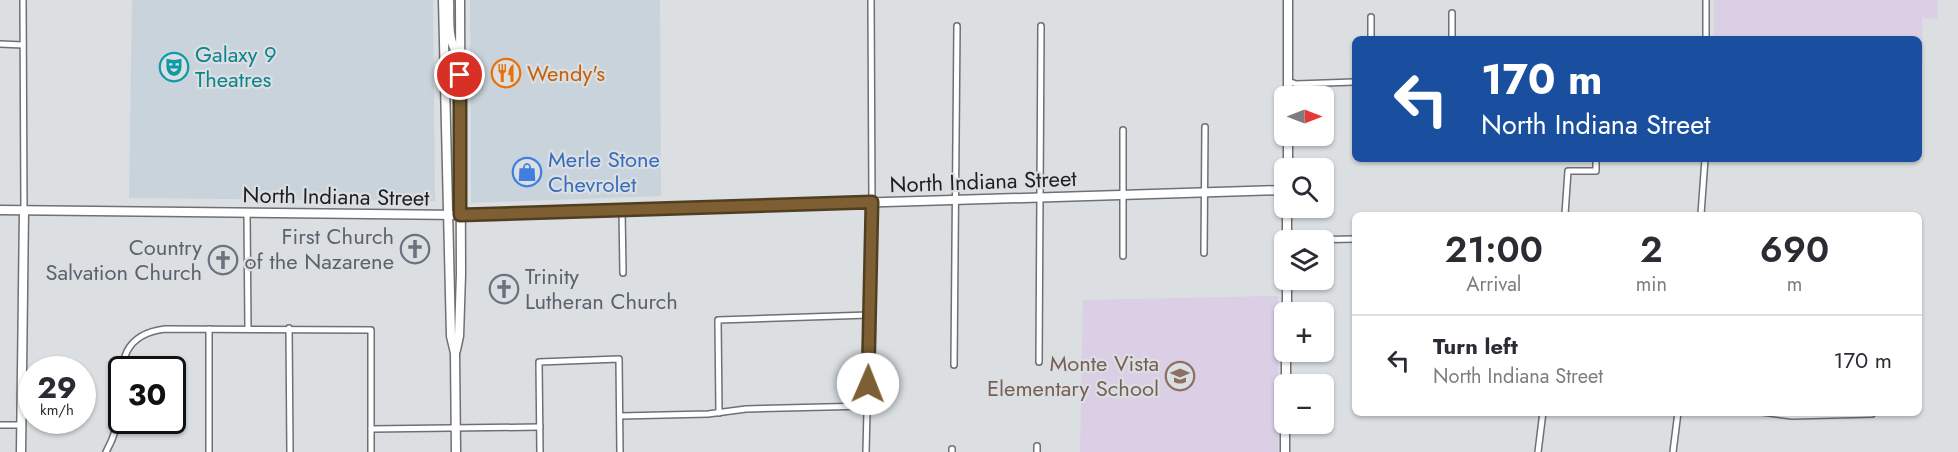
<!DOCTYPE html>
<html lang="en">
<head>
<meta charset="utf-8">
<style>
	body { margin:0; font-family:Jost,sans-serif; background:#f2f2f3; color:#2b2b33; height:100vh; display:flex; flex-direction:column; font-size:22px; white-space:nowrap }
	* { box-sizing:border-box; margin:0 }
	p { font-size:20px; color:#7c7c81 }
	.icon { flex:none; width:33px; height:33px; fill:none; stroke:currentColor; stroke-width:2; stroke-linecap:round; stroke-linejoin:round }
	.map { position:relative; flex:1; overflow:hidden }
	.panel { position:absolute; left:1352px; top:212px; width:570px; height:204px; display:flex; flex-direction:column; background:#fff; border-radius:9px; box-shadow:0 2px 4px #0004 }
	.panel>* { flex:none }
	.top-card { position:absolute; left:1352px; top:36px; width:570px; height:126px; border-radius:9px; box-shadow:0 2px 4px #0004; background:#1a4fa0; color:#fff; overflow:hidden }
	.needle { width:39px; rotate:90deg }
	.tools { position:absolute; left:1274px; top:86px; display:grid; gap:12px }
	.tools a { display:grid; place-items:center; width:60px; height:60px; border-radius:9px; background:#fff; box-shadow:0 2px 4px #0004; font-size:30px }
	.speed { position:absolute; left:18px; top:356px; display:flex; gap:12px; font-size:30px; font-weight:700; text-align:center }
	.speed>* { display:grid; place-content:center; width:78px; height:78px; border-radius:50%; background:#fff; box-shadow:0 2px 4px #0004; line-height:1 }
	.speed small { font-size:15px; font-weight:400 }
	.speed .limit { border:3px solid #111; border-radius:9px; background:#fff; color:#111 }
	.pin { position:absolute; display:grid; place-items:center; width:51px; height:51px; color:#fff; margin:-26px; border:3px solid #fff; border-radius:50%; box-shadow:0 2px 6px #0007 }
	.me { position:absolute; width:66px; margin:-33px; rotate:1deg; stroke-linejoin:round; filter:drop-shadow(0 0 4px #0008) }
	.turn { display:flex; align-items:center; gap:21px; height:126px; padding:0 30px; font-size:27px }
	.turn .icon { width:78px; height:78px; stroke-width:2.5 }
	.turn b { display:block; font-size:42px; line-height:51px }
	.eta { display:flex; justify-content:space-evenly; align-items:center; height:102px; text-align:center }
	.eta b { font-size:36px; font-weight:600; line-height:42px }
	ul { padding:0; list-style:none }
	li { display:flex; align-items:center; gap:18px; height:90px; padding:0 30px; border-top:2px solid #e1e1e2 }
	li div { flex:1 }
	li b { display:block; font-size:22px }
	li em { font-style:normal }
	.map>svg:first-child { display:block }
	.built { fill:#c9d3dc }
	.education { fill:#dacfe4 }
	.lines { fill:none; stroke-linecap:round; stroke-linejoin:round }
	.street-casing { stroke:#6d7174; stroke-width:8 }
	.secondary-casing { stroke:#6d7174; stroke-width:11 }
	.street { stroke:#fff; stroke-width:5 }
	.secondary { stroke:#fff; stroke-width:8 }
	.route-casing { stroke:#513e21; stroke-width:15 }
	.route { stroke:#7d5f33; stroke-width:10 }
	.labels { text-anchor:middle; stroke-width:4.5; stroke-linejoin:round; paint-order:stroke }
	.culture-label { font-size:22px; fill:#0d838f; stroke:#dbdfe2; text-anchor:start }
	.food-label { font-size:22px; fill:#c56008; stroke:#dbdfe2; text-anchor:start }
	.shop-label { font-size:22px; fill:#366cbe; stroke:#dbdfe2; text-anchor:start }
	.street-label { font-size:22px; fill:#1d1e1f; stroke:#dbdfe2 }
	.worship-label { font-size:22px; fill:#5b616d; stroke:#dbdfe2; text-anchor:end }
	.education-label { font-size:22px; fill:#785e54; stroke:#dbdfe2; text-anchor:end }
</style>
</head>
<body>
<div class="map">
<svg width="1958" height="452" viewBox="0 0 1958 452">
	<rect width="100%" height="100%" fill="#dbdfe2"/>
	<g class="built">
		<polygon points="132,0 433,0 435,201 129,198"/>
		<polygon points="470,0 660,0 661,196 471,203"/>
	</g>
	<g class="education">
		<polygon points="1714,0 1937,0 1938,19 1922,18 1923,61 1919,61 1918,39 1714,39"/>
		<polygon points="1278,296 1278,452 1080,452 1083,300"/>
	</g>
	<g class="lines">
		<g class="street-casing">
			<g id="street">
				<polyline points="23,0 24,210"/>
				<polyline points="1452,13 1452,39"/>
				<polyline points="1371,39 1371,17"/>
				<polyline points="1706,39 1706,0"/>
				<polyline points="0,44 23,45"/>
				<polyline points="1288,81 1296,84 1354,82"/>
				<polyline points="622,210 623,273"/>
				<polyline points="247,213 248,329"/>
				<polyline points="1565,214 1568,171 1596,171 1596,159"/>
				<polyline points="1701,214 1705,159"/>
				<polyline points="1304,240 1354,239"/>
				<polyline points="1204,253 1205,127"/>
				<polyline points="1123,256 1123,130"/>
				<polyline points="289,328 290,452"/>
				<polyline points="1039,362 1041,26"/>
				<polyline points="954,365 957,26"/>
				<path d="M122 397C119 361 124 334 165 329L371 330V452"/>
				<polyline points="1762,412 1792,416 1872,414"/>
				<polyline points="719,413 718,320 869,315"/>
				<polyline points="620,416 708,414 746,409 868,406"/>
				<polyline points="0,425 22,425"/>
				<polyline points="371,429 540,427"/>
				<path d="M106 452C115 436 119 421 122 403"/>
				<polyline points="209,452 209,329"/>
				<polyline points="540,452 539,362 619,359 620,452"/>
				<polyline points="866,452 872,202 871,0"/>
				<polyline points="952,452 952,449"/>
				<polyline points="1037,452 1037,446"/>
				<polyline points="1538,452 1543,412"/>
				<polyline points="1673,452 1678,412"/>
			</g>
		</g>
		<g class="secondary-casing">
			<g id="secondary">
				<polyline points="443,0 451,336 455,353 456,452"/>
				<path d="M449 0C450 16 446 44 460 55"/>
				<polyline points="1288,96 1288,0"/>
				<polyline points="1288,135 1288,168"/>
				<polyline points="0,210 460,215 1284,190"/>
				<polyline points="1287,240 1287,207"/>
				<polyline points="1287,312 1287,279"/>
				<polyline points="456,350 459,336 461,274 460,0"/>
				<polyline points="1286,384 1286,351"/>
				<polyline points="21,452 24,210"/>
				<polyline points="1285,452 1285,423"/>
			</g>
		</g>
		<use href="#street" class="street"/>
		<use href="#secondary" class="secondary"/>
	</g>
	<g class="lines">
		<g class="route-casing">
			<polyline id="route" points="460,75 460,215 872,202 868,384"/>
		</g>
		<use href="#route" class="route"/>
	</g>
	<defs>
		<g id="theatre-ring" transform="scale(1.5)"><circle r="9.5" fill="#dbdfe2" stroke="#0f9aa8" stroke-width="1.5"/><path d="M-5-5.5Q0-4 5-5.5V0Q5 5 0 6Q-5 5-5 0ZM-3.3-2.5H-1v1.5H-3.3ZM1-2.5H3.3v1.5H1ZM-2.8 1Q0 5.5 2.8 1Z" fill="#0f9aa8"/></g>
		<g id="restaurant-ring" transform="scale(1.5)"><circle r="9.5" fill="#dbdfe2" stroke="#e8710a" stroke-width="1.5"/><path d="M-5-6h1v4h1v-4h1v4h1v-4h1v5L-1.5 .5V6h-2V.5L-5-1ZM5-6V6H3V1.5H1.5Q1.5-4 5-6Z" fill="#e8710a"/></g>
		<g id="shop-ring" transform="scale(1.5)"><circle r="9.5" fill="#dbdfe2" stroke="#3f7fe0" stroke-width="1.5"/><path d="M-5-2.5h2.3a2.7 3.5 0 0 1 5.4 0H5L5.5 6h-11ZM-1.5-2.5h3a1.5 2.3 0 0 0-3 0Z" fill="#3f7fe0"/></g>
		<g id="church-ring" transform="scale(1.5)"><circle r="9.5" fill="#dbdfe2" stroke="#6b7280" stroke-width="1.5"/><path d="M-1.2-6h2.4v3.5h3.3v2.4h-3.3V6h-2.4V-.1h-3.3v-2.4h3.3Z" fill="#6b7280"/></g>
		<g id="school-ring" transform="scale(1.5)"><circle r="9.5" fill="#dbdfe2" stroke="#8d6e63" stroke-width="1.5"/><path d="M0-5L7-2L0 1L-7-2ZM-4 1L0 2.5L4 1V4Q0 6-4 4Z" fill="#8d6e63"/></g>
	</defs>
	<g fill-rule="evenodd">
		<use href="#theatre-ring" x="174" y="67"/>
		<use href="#restaurant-ring" x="506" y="73"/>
		<use href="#shop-ring" x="527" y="172"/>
		<use href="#church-ring" x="415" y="249"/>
		<use href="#church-ring" x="223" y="260"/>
		<use href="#church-ring" x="504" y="289"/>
		<use href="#school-ring" x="1180" y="376"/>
	</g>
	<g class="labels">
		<g class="culture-label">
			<text x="195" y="62">Galaxy 9<tspan x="195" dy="25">Theatres</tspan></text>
		</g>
		<g class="food-label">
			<text x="527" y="81">Wendy's</text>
		</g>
		<g class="shop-label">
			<text x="548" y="167">Merle Stone<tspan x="548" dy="25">Chevrolet</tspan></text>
		</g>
		<g class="street-label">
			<text transform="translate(983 181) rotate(-2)" y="8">North Indiana Street</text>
			<text transform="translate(336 196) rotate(1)" y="8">North Indiana Street</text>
		</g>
		<g class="worship-label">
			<text x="394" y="244">First Church<tspan x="394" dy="25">of the Nazarene</tspan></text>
			<text x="202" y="255">Country<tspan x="202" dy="25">Salvation Church</tspan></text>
			<text x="525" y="284" text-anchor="start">Trinity<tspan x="525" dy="25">Lutheran Church</tspan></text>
		</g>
		<g class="education-label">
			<text x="1159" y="371">Monte Vista<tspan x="1159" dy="25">Elementary School</tspan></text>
		</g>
	</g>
</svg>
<div class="tools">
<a><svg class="needle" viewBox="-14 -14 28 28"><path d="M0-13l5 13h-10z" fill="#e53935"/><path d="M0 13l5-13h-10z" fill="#7c7c81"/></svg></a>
<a><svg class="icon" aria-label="search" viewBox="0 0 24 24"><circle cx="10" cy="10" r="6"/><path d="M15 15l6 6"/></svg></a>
<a><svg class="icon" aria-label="layers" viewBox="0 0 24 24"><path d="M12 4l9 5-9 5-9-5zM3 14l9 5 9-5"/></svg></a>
<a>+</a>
<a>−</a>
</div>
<div class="speed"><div>29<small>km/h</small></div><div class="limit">30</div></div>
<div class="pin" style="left:460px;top:75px;background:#d93025"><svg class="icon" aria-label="arrive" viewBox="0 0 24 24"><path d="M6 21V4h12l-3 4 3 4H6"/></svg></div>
<svg class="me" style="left:868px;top:384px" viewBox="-20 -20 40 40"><circle r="19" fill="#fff"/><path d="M0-13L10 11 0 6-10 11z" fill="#7d5f33"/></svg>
<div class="top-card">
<div class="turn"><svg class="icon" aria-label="left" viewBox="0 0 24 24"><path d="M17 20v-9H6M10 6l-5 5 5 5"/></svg><div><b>170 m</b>North Indiana Street</div></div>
</div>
<section class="panel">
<div class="eta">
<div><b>21:00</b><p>Arrival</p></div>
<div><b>2</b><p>min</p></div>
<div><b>690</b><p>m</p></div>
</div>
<ul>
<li><svg class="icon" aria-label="left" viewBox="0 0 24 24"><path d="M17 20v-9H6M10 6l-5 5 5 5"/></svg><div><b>Turn left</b><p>North Indiana Street</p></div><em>170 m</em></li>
</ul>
</section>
</div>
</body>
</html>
